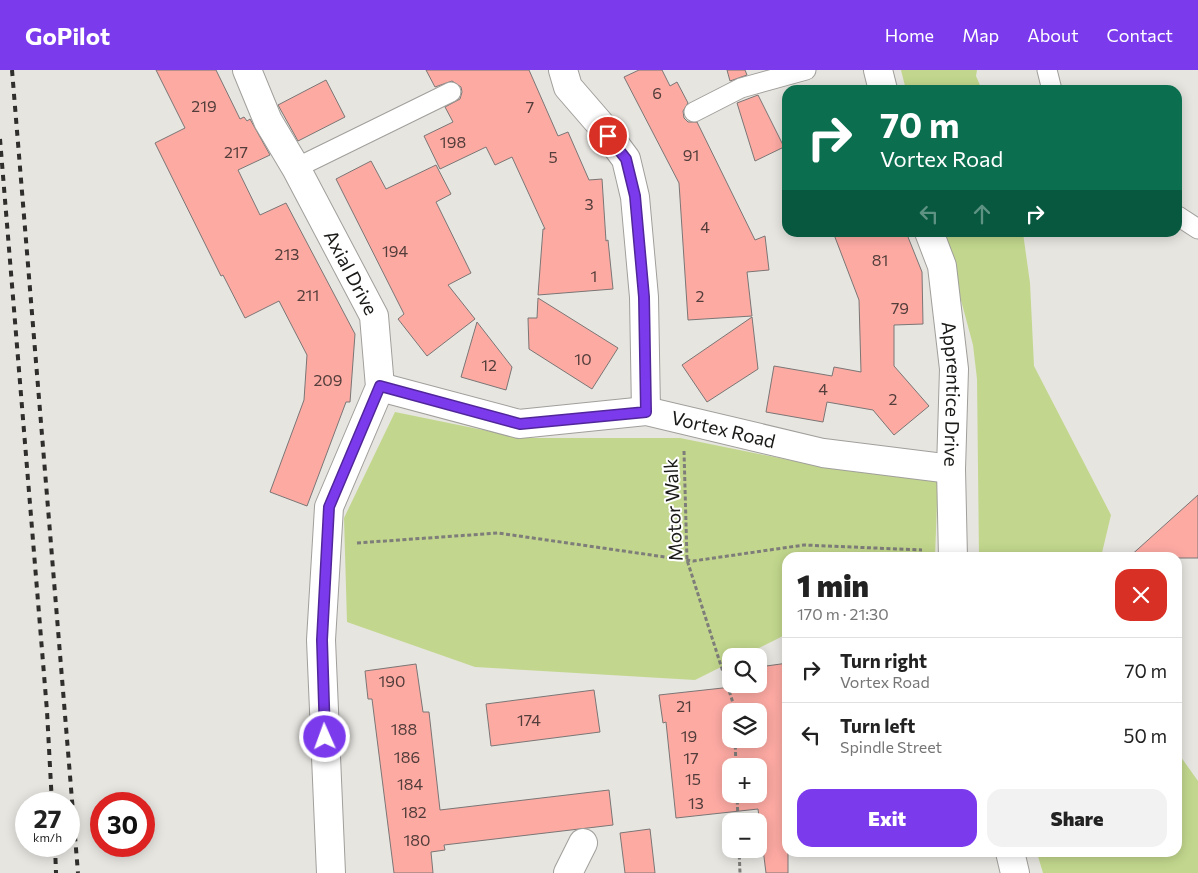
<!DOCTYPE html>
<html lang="en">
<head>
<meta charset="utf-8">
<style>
	body { margin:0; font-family:Commissioner,sans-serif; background:#f2f2f2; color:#222; height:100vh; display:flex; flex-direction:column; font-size:19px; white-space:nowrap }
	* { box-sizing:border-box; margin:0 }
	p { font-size:16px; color:#767676 }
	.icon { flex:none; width:28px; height:28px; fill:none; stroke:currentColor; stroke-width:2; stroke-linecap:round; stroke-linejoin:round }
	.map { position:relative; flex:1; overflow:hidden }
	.drawer { position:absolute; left:782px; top:482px; width:400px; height:305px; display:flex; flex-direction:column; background:#fff; border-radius:15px; box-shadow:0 2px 12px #0003 }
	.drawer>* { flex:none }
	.hud { position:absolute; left:782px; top:15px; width:400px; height:152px; border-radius:15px; box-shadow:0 2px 12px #0003; background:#0b6e4f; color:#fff; overflow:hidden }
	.controls { position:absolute; left:722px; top:578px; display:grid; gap:10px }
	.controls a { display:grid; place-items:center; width:45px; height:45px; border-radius:10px; background:#fff; box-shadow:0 2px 12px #0003; font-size:25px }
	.speed { position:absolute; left:15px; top:722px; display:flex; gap:10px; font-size:25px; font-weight:700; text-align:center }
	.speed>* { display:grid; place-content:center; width:65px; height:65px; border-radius:50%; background:#fff; box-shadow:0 2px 12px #0003; line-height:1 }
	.speed small { font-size:12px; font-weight:400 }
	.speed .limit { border:8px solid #d22; background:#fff; color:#111 }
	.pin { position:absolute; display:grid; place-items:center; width:42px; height:42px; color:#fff; margin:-21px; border:2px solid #fff; border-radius:50%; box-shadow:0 1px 5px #0007 }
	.me { position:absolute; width:55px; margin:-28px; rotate:358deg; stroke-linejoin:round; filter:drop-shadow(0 0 4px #0008) }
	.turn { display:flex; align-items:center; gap:18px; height:105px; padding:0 15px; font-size:22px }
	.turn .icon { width:65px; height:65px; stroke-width:2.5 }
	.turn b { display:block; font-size:35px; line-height:42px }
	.lanes { display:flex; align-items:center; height:48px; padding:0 15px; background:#0003; justify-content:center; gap:25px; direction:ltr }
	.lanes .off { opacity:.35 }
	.round { display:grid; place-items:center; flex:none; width:52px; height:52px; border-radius:15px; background:#f2f2f2 }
	.head { display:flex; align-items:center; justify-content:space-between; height:85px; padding:0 15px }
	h1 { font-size:30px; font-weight:800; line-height:38px }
	.button { display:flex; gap:10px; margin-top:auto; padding:10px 15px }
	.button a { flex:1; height:58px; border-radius:15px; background:#7c3aed; color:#fff; font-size:20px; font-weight:800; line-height:58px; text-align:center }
	.button a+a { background:#f2f2f2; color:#222 }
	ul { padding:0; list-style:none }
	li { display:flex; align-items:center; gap:15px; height:65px; padding:0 15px; border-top:1px solid #e0e0e0 }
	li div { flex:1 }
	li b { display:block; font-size:19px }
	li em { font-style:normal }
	header { display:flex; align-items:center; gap:30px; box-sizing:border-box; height:70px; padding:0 25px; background:#7c3aed; color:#fff }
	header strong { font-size:24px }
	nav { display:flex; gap:28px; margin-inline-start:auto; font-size:18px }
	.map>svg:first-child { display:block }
	.green { fill:#c2d78d }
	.building { fill:#fdaaa3; stroke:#7b7675; fill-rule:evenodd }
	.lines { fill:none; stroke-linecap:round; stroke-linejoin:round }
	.lane-casing { stroke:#a19f9b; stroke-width:21 }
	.street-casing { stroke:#a19f9b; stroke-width:30 }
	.path { stroke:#7e7d7a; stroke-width:3; stroke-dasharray:4 2.5; stroke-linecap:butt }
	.lane { stroke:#fff; stroke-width:19 }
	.street { stroke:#fff; stroke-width:28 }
	.rail { stroke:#2f2e2c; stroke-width:4; stroke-dasharray:6 6; stroke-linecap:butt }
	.route-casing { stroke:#51269a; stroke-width:12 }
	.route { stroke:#7c3aed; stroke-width:9 }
	.labels { text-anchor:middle; stroke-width:4; stroke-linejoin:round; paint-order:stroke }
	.number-label { font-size:16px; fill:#523d3a }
	.street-label { font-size:19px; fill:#191917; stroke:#fff }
</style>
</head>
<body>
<header>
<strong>GoPilot</strong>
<nav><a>Home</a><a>Map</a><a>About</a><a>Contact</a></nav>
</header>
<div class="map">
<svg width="1198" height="803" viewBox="0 0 1198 803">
	<rect width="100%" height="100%" fill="#e6e5e0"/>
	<g class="green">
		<polygon points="901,0 977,0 976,6 982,20 906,20"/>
		<polygon points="943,163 1023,163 1030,213 1034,296 1111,445 1101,487 979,487 977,309 973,275"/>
		<polygon points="395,342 522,368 680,368 809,394 938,407 935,487 788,488 787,564 743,586 731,586 731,592 695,610 475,597 347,552 344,448"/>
		<polygon points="1178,683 1198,711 1198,803 1043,803 1037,783 1178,782"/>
	</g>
	<g class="building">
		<polygon points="156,0 216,0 240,49 244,47 247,51 250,49 270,85 238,100 260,145 286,133 355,264 350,332 346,332 307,436 270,422 304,330 307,285 279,231 245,248 223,205 221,206 155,73 185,58"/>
		<polygon points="426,0 529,0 558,66 568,62 589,110 602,109 606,171 608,170 613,219 538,225 543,159 545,159 512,87 495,95 486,77 440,99 424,66 453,52 445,37 460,29 462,22 461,17 452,11 435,17"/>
		<polygon points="639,0 662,0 670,16 677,12 688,33 683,41 684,48 688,52 697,52 755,170 765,166 769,200 747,202 752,246 688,250 679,113 624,7"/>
		<polygon points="727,0 745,0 747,5 730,11"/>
		<polygon points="326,10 345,47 298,71 278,35"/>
		<polygon points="758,25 784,77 755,91 737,33"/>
		<polygon points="371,91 386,119 436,95 451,124 436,132 471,203 448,215 475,249 427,286 398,249 404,244 336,109"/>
		<polygon points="833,162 906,162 922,202 923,254 894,255 894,296 929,336 894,365 873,340 827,332 823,352 766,342 774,296 832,306 834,297 861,302 859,230"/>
		<polygon points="538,228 618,278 592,319 529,279 528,248 537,248"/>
		<polygon points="752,247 758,299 707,332 682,295"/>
		<polygon points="477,252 512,297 506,320 461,307"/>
		<polygon points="1198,425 1198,488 1128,488"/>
		<path d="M788 593V664L783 665 788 701V803H766L758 739 676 748 666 652 663 653 659 625 759 614V597ZM731 641H759V669H731ZM731 696H759V724H731Z"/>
		<polygon points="416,594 423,642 429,642 440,740 609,720 613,755 444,775 445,780 431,782 433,803 394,803 372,629 368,629 365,601"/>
		<polygon points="594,620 600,662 491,676 486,634"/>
		<polygon points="650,759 655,803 625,803 620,763"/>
	</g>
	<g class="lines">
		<g class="lane-casing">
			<g id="lane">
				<polyline points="1047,0 1052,20"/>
				<polyline points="694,42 741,18 806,0"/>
				<polyline points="296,98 451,22"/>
				<polyline points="1178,146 1198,159"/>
			</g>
		</g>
		<g class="street-casing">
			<g id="street">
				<path id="s1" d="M247 0 268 51 296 98 374 246 380 317 329 437 321 570 331 803"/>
				<polyline points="563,0 568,17 600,54 626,89 635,127 644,227 646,341"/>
				<polyline points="878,0 883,20"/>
				<path id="s2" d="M929 162 942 196 954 299 951 399 953 488"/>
				<path id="s3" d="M380 317 519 354 646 341 823 383 951 399"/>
				<polyline points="1010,782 1015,803"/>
				<polyline points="568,803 583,773"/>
			</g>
		</g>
		<g class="path">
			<polyline points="684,381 687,490 733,633 733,641"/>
			<polyline points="357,473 498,463 693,491 804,475 922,480"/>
			<polyline points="735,669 736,696"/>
			<polyline points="737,724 738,751"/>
			<polyline points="739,779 740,803"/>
		</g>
		<use href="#lane" class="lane"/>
		<use href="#street" class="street"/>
		<g class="rail">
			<polyline points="12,0 78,803"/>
			<polyline points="0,69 47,641 52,734"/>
			<polyline points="55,776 56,803"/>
		</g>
	</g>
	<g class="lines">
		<g class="route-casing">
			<polyline id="route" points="325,667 322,570 329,437 380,316 520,354 646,342 644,227 635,126 626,89 608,66"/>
		</g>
		<use href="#route" class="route"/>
	</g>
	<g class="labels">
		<g class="number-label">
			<text x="657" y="29">6</text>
			<text x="204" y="42">219</text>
			<text x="530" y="43">7</text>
			<text x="453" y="78">198</text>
			<text x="236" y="88">217</text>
			<text x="691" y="91">91</text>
			<text x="553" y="93">5</text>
			<text x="589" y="140">3</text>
			<text x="705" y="163">4</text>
			<text x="395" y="187">194</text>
			<text x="287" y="190">213</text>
			<text x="880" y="196">81</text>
			<text x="594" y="212">1</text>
			<text x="308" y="231">211</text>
			<text x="700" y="232">2</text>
			<text x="900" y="244">79</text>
			<text x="583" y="295">10</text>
			<text x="489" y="301">12</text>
			<text x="328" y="316">209</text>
			<text x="823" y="325">4</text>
			<text x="893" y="335">2</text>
			<text x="392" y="617">190</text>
			<text x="684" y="642">21</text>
			<text x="529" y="656">174</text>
			<text x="404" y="665">188</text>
			<text x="689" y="672">19</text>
			<text x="407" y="693">186</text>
			<text x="691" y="694">17</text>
			<text x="693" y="715">15</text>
			<text x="410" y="720">184</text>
			<text x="696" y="739">13</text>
			<text x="414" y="748">182</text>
			<text x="417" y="776">180</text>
		</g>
		<g class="street-label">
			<text dy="7" stroke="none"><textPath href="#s1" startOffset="228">Axial Drive</textPath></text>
			<text dy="7" stroke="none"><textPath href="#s2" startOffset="165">Apprentice Drive</textPath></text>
			<text dy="7" stroke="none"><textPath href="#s3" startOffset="351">Vortex Road</textPath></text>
			<text transform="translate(673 440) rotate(-93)" y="7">Motor Walk</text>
		</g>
	</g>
</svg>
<div class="controls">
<a><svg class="icon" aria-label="search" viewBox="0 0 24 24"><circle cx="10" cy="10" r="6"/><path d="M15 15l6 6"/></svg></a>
<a><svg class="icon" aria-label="layers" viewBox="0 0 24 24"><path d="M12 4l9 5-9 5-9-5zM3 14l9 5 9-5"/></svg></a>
<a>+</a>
<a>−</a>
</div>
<div class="speed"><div>27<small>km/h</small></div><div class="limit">30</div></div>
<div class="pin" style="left:608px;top:66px;background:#d93025"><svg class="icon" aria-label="arrive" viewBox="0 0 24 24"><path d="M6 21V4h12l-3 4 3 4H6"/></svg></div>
<svg class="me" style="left:325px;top:667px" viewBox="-20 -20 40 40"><circle r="17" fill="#7c3aed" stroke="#fff" stroke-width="3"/><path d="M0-11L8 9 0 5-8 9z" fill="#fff"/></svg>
<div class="hud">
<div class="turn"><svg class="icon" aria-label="right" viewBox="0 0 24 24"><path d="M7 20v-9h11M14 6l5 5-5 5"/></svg><div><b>70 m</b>Vortex Road</div></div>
<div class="lanes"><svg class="icon off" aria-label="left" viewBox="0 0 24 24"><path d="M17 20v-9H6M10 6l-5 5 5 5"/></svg><svg class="icon off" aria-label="ahead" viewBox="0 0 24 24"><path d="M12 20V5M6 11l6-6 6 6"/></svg><svg class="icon" aria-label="right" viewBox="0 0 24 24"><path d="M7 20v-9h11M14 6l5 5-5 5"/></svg></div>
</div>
<section class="drawer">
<div class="head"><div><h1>1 min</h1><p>170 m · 21:30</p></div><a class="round" style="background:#d93025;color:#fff"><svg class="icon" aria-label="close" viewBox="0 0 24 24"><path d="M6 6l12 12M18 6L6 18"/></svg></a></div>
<ul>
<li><svg class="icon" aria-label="right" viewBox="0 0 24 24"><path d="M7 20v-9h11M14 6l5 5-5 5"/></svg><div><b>Turn right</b><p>Vortex Road</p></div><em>70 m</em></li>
<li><svg class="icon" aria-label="left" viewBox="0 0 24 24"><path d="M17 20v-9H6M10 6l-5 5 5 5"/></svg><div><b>Turn left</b><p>Spindle Street</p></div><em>50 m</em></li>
</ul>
<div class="button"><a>Exit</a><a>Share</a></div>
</section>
</div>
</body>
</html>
